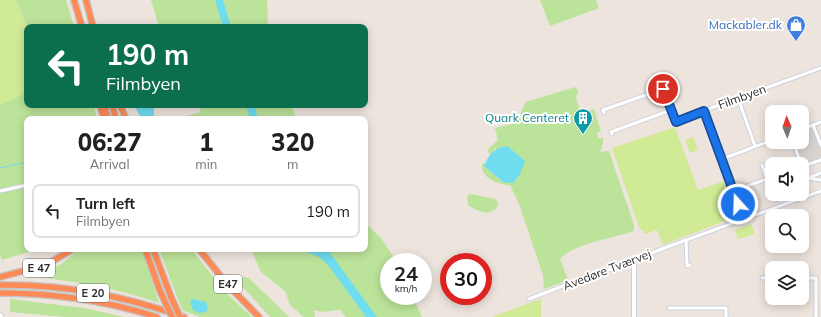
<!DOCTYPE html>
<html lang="en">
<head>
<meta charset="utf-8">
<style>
	body { margin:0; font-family:Mulish,sans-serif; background:#f6f6f6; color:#202124; height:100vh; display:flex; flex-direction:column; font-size:15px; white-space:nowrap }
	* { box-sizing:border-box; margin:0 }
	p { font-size:13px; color:#757577 }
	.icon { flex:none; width:22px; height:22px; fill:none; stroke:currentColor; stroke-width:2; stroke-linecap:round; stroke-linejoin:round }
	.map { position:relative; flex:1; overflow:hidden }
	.side { position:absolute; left:24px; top:116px; width:344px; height:136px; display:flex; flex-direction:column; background:#fff; border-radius:8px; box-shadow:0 2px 10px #0003 }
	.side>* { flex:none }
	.top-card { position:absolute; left:24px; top:24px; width:344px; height:84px; border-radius:8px; box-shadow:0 2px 10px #0003; background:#0b6e4f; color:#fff; overflow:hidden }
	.needle { width:26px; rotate:358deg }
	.controls { position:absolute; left:765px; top:105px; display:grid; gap:8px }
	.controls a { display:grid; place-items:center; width:44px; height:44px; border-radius:8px; background:#fff; box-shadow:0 2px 10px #0003; font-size:20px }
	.speed { position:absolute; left:380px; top:253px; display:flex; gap:8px; font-size:20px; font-weight:700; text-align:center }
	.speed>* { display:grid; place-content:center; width:52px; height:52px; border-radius:50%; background:#fff; box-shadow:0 2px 10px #0003; line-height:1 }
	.speed small { font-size:10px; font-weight:400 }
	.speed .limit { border:6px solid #d22; background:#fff; color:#111 }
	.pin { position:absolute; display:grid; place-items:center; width:34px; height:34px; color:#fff; margin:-17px; border:2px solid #fff; border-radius:50%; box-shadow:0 1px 4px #0007 }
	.me { position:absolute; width:44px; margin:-22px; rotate:340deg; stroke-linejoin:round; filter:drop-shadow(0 0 3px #0008) }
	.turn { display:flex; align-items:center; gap:14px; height:84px; padding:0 16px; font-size:18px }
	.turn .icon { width:52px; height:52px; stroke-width:2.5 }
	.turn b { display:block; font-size:28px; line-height:34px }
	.eta { display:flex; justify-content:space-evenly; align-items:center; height:68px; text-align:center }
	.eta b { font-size:24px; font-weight:800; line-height:28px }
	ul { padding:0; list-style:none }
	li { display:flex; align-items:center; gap:12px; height:54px; margin:0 8px 6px; padding:0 8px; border:2px solid #e0e0e0; border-radius:8px }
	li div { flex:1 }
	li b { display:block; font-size:15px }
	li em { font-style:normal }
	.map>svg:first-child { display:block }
	.green { fill:#bbe399 }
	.pitch { fill:#d0ea95 }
	.plaza { fill:#d9d4d0 }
	.water { fill:#70dcef }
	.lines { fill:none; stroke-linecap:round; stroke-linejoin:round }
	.stream { stroke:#70dcef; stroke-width:1 }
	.minor-casing { stroke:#cbd1dc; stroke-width:5 }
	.tertiary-casing { stroke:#cbd1dc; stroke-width:6 }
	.motorway-casing { stroke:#c4c4c4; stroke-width:8 }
	.minor { stroke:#fff; stroke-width:3 }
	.tertiary { stroke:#fff; stroke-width:4 }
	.motorway { stroke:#fe8b57; stroke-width:5.5 }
	.motorway-bridge-casing { stroke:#c4c4c4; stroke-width:8; stroke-linecap:butt }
	.motorway-bridge { stroke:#fe8b57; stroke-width:5.5 }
	.route-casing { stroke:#114b97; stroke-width:10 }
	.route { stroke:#1a73e8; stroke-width:7 }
	.labels { text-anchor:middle; stroke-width:4; stroke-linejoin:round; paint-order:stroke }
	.shield { fill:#fff; stroke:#6b6b6b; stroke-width:1 }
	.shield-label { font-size:11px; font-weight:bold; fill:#2b2b2b }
	.shop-label { font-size:12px; fill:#366cbe; stroke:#fff; text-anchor:end }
	.street-label { font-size:12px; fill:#2b2b2b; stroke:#fff }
	.culture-label { font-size:12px; fill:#0d838f; stroke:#fff; text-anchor:end }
</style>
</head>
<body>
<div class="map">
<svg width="821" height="317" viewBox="0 0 821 317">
	<rect width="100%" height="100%" fill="#ede4dd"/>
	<g class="green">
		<polygon points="16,0 66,0 74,27 27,27"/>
		<polygon points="151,0 267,0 268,27 159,27"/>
		<polygon points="540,0 596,0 599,8 550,26"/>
		<path d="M575 87 578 91 576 98 579 106 578 112 580 113 594 109 601 132H597L598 138H603V144L600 152 609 151 634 225V231C615 238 574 243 560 259L568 280 544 289 543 275 519 204 510 185C498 185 480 178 482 163L485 164 484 166 503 182 496 148 490 155 487 150 498 140 495 128 516 123 526 102Z"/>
		<polygon points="27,92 27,105 94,105 97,119 27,119 27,249 38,249 2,260 0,255 0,105"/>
		<polygon points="198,105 292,105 296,119 183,119 183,117 201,112"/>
		<path d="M471 194 495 199 498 203 497 208C486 216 479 212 468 205L467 196Z"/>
		<polygon points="365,223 381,238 397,262 389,262 389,296 412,296 422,317 346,317 340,310 322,312 314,310 315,317 304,317 290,305 285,291 261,272 253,254 253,249 365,249"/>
		<path d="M80 249H142L159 303C117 288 73 281 29 276L60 265Z"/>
		<polygon points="159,249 191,249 226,293 252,317 200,317 182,310"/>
		<polygon points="234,275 249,278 289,317 270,317 234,277"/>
		<polygon points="10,299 84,308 124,317 66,317 10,312"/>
	</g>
	<g class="pitch">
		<polygon points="0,0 16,0 27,27 27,92 0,105"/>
		<polygon points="675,127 698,190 724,181 737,216 663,245 657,230 644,234 642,229 640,230 612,148"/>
		<polygon points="693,137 698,150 690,153 685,140"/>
		<polygon points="751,224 755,234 738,239 735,230"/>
		<polygon points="541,299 541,317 492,317"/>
	</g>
	<polygon class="plaza" points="815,121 821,139 821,162 802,169 802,164 798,164 790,142 802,142 802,126"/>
	<g class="water">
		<polygon points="215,0 223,0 231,27 223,27"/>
		<polygon points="138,105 154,105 154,118 142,119 136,109"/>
		<polygon points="246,105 254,105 258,119 250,119"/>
		<path d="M507 146 525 161 520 174 513 183 503 182 484 166C489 154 494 148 507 146Z"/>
		<polygon points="299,249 327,249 377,317 366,317 328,265 319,257"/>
		<polygon points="193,299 206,302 208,309 206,312 199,313 193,310 190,301"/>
	</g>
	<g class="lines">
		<polyline class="stream" points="0,168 27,162"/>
		<g class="minor-casing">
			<g id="minor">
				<polyline points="738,98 755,146"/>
				<polyline points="704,111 744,219"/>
				<polyline points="604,113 603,110 663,89 675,121 821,68"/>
				<polyline points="813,125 821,145"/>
				<polyline points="802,129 821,122"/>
				<polyline points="612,134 611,132 671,110"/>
				<polyline points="793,142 801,164"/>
				<polyline points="722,159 772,140"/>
				<polyline points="762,165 772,193"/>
				<polyline points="802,166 807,178 821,180"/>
				<polyline points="802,167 821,160"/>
				<polyline points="808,178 821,173"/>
				<polyline points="0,191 27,185"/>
				<polyline points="733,191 767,179"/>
				<polyline points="772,194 775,200"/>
				<polyline points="686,240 687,266 690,265"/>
				<polyline points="762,278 772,278"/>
				<polyline points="802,278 816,278 816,317"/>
				<polyline points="529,299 589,276 634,262 635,260 659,250 821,191"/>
				<polyline points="669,308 726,308 726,317"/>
			</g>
		</g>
		<g class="tertiary-casing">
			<g id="tertiary">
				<polyline points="634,262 634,317"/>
				<polyline points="0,315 1,317"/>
			</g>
		</g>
		<g class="motorway-casing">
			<g id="motorway">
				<polyline points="74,0 82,27"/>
				<polyline points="86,0 93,27"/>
				<polyline points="100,105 104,119"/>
				<polyline points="104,105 108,119"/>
				<polyline points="112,105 116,119"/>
				<polyline points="120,105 126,119"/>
				<polyline points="145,249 160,291"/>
				<polyline points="153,249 171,297"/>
				<polyline points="199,249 227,284 259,317"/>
				<polyline points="0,277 46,265 73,249"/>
				<path d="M0 285C62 284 125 296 184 317"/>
				<path d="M0 293C53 293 107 301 157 317"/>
			</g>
		</g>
		<use href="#minor" class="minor"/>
		<use href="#tertiary" class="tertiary"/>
		<use href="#motorway" class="motorway"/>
		<g class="motorway-bridge-casing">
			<g id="motorway-bridge">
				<polyline points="160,291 172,317"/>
				<polyline points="171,297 180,317"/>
			</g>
		</g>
		<use href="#motorway-bridge" class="motorway-bridge"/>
	</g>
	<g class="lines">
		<g class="route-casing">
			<polyline id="route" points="663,89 676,122 704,111 738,204"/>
		</g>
		<use href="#route" class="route"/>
	</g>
	<defs>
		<g id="shop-pin" transform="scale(1)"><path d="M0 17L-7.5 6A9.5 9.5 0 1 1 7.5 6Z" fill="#3f7fe0" stroke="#fff"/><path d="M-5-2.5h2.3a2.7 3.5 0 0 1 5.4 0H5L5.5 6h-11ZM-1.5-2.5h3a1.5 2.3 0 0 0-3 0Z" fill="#fff"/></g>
		<g id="building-pin" transform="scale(1)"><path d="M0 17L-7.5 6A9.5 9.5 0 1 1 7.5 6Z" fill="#0f9aa8" stroke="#fff"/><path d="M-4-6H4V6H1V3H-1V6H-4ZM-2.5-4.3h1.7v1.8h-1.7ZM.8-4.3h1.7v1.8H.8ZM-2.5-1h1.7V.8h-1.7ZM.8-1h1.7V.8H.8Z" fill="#fff"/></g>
	</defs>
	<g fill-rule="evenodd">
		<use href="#shop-pin" x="796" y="25"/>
		<use href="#building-pin" x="583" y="118"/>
	</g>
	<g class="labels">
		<g class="shield">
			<rect x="23" y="259" width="32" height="18" rx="3"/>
			<rect x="214" y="275" width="28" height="18" rx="3"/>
			<rect x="77" y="284" width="32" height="18" rx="3"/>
		</g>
		<g class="shield-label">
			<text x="39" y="272">E 47</text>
			<text x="228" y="288">E47</text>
			<text x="93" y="297">E 20</text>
		</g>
		<g class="shop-label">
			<text x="782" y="29">Mackabler.dk</text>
		</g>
		<g class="street-label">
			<text transform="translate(742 97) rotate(-20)" y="4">Filmbyen</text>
			<text transform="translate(607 270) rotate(-21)" y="4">Avedøre Tværvej</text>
		</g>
		<g class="culture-label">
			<text x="569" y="122">Quark Centeret</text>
		</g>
	</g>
</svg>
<div class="controls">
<a><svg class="needle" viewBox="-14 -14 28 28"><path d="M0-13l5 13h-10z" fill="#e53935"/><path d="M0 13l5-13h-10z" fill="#757577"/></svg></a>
<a><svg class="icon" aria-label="sound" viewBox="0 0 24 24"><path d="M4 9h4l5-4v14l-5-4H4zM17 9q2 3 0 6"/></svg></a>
<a><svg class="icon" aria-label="search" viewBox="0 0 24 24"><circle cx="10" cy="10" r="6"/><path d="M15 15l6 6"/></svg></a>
<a><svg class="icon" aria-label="layers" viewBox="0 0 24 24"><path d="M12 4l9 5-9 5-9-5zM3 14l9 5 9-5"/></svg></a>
</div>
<div class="speed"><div>24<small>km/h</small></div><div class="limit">30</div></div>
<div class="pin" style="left:663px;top:89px;background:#d93025"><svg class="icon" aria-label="arrive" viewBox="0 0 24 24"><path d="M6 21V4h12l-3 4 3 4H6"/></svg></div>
<svg class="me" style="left:738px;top:204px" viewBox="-20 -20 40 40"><circle r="17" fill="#1a73e8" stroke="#fff" stroke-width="3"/><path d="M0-11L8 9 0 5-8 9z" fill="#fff"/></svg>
<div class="top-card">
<div class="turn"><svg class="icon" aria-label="left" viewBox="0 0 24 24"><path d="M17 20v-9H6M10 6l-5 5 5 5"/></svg><div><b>190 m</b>Filmbyen</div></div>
</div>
<section class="side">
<div class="eta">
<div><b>06:27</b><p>Arrival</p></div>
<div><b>1</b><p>min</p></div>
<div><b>320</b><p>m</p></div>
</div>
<ul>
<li><svg class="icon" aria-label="left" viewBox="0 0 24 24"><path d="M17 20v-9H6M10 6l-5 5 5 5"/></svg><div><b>Turn left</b><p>Filmbyen</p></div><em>190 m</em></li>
</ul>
</section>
</div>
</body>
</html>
